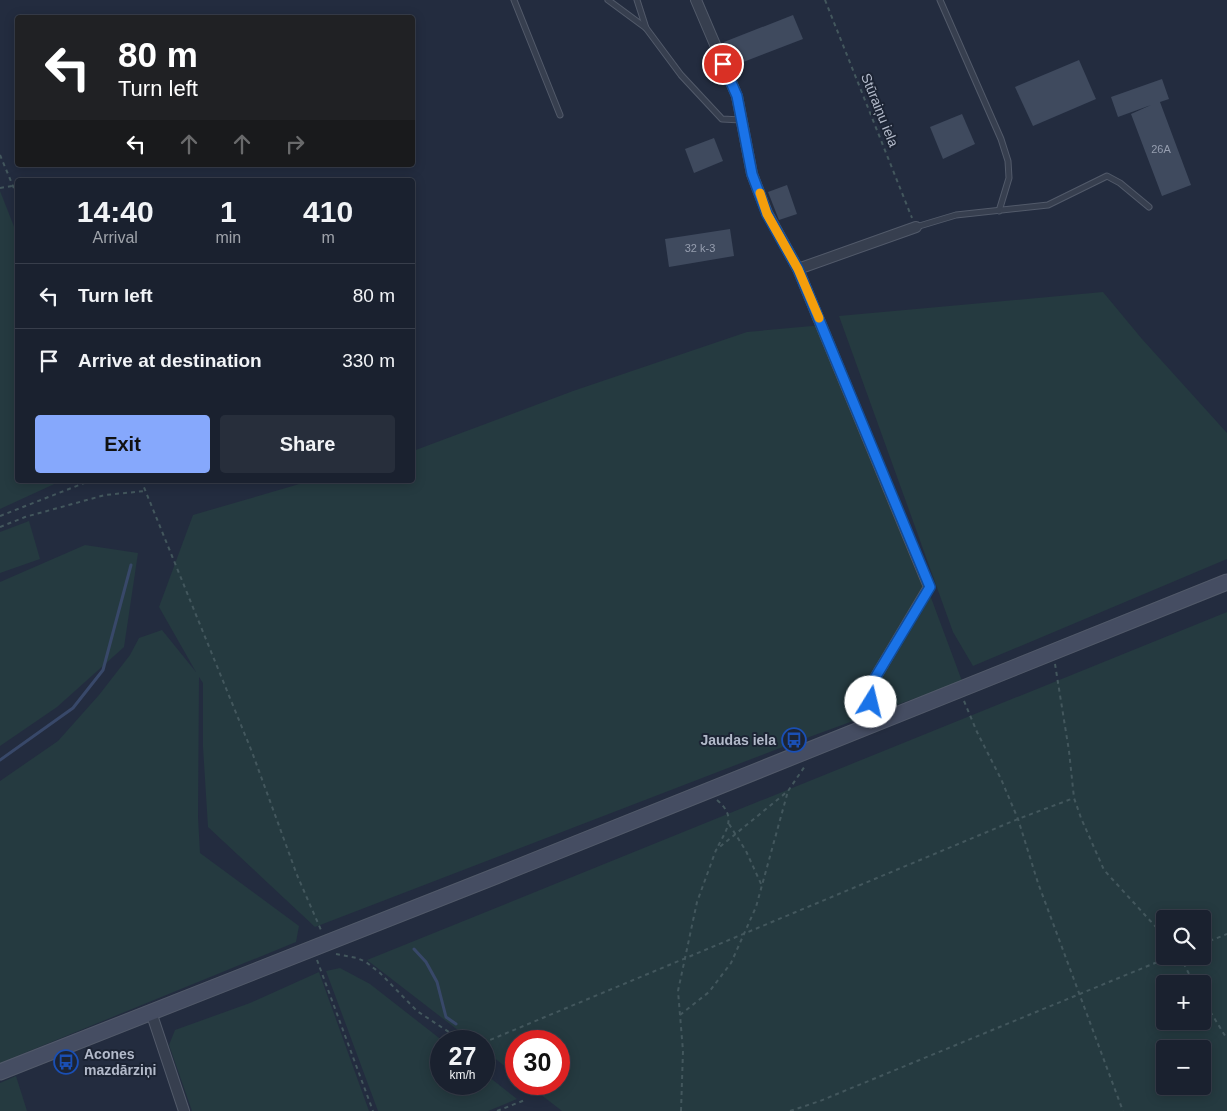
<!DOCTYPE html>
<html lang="en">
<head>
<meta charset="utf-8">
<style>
	body { margin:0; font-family:Helvetica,sans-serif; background:#272e3b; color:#f1f3f6; height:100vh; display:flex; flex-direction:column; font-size:19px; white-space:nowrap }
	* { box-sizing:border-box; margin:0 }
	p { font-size:16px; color:#9fa3aa }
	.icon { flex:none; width:28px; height:28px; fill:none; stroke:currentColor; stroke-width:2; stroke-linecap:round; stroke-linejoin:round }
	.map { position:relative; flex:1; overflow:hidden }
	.details { position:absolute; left:15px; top:178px; width:400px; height:305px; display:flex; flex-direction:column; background:#1a212f; border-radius:5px; box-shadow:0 2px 12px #0003,0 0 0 1px #383e4b }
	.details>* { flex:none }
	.top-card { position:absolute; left:15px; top:15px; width:400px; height:152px; border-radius:5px; box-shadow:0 2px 12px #0003,0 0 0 1px #383e4b; background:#202124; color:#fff; overflow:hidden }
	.fabs { position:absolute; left:1156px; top:910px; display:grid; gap:10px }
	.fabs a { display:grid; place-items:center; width:55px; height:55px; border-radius:5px; background:#1a212f; box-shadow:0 2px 12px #0003,0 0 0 1px #383e4b; font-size:25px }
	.speed { position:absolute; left:430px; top:1030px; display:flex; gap:10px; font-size:25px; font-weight:700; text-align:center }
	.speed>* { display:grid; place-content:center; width:65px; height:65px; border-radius:50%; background:#1a212f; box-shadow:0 2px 12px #0003,0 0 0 1px #383e4b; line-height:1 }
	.speed small { font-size:12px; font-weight:400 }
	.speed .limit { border:8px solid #d22; background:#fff; color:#111 }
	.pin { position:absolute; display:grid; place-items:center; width:42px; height:42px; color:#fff; margin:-21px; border:2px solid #fff; border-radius:50%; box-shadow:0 1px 5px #0007 }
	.me { position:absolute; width:55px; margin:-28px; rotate:9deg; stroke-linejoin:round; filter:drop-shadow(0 0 4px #0008) }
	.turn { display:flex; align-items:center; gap:18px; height:105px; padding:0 20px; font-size:22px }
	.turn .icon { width:65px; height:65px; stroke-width:2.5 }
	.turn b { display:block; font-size:35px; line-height:42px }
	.lanes { display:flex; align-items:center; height:48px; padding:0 20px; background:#0003; justify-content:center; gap:25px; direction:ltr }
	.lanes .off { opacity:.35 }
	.eta { display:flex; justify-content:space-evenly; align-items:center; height:85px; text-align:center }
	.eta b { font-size:30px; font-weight:800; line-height:35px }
	.primary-button { display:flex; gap:10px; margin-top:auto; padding:10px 20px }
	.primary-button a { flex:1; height:58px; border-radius:5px; background:#86a8fc; color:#111; font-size:20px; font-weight:800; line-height:58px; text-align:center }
	.primary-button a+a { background:#272e3b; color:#f1f3f6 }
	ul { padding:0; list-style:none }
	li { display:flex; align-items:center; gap:15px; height:65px; padding:0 20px; border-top:1px solid #383e4b }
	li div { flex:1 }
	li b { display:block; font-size:19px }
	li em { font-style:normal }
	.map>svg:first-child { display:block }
	.green { fill:#253a40; fill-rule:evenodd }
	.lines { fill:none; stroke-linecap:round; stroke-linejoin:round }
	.stream { stroke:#384869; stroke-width:3 }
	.building { fill:#3f4a5e }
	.lane-casing { stroke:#525a6a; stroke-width:7 }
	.street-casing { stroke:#525a6a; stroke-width:12 }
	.secondary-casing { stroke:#525a6a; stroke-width:17 }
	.path { stroke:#43575d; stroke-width:2; stroke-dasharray:4 4; stroke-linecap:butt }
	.lane { stroke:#373f4f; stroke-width:5 }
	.street { stroke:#373f4f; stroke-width:10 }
	.secondary { stroke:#454d62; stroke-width:15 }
	.route-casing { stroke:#114b97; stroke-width:12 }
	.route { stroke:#1a73e8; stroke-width:9 }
	.slow { stroke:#f59e0b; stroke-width:9 }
	.labels { text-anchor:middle; stroke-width:4; stroke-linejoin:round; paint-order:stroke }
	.number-label { font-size:11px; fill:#969eaf }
	.street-label { font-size:14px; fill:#b3baca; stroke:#1c2434 }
	.poi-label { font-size:14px; font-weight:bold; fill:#b3baca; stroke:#1c2434; text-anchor:end }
</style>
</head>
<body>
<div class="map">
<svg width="1227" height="1111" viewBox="0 0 1227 1111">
	<rect width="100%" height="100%" fill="#232c3f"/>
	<g class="green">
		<polygon points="0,191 17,234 18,480 63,480 0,509"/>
		<polygon points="1103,292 1142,339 1227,433 1227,559 973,666 953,632 839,316"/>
		<polygon points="823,325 853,388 962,681 793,743 315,927 208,827 203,747 203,683 199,677 198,817 200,853 299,926 296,942 0,1063 0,781 58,741 99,695 130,655 139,638 162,630 196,672 159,607 193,515 313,480 412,480 413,451 573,391 747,332"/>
		<polygon points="29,521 40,559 0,573 0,532"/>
		<polygon points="85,545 138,553 124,647 57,707 0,746 0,582"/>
		<path d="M1227 612V1111H562L527 1084H559V1041H516V1075L484 1050V1041H472L367 960ZM1165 919H1202V956H1165ZM1165 984H1202V1021H1165ZM1165 1049H1202V1086H1165Z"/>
		<polygon points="340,968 370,984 443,1041 441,1041 441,1084 484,1084 484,1073 517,1099 488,1111 378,1111 326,971"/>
		<polygon points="319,972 369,1111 192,1111 169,1045 175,1030 250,1003"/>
		<polygon points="16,1076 27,1111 0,1111 0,1083"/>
	</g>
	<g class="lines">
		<g class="stream">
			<polyline points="0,760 73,708 103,670 131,565"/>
			<polyline points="414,949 426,962 437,982 446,1017 456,1024"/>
		</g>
	</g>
	<g class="building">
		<polygon points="793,15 803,39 733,66 724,42"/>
		<polygon points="1079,60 1096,99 1033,126 1015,87"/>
		<polygon points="1162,79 1169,99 1160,102 1191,185 1162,196 1131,114 1151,105 1118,117 1111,97"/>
		<polygon points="962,114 975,144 943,159 930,127"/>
		<polygon points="714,138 723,161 694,173 685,149"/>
		<polygon points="787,185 797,214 779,220 768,192"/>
		<polygon points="730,229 734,256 669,267 665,239"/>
	</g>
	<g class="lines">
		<g class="lane-casing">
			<g id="lane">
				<polyline points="514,0 560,115"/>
				<polyline points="608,0 646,28 681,75 722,119 741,120"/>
				<polyline points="637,0 646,28"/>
				<polyline points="940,0 1001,139 1008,161 1009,178 999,211"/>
				<polyline points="916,227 956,215 1048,205 1107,176 1120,183 1149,207"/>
			</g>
		</g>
		<g class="street-casing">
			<g id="street">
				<polyline points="696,0 737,96 752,174 767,213 798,269 929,587 872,683 871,702 879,721"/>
				<polyline points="798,269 916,227"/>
				<polyline points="151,1012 184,1111"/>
			</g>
		</g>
		<g class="secondary-casing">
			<polyline id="secondary" points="0,1072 496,876 1227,582"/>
		</g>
		<g class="path">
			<polyline points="825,0 912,218"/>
			<polyline points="0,155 18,198"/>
			<polyline points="0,188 12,186"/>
			<polyline points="141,480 252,752 297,875 321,930"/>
			<polyline points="0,516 92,480"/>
			<polyline points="0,527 25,517 105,495 145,491"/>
			<polyline points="1055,664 1069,751 1074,798 1081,818 1104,870 1165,937"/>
			<polyline points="964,701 977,732 1001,779 1018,819 1038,883 1123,1111"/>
			<path d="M717 800C737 817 727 829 717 848"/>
			<polyline points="729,824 746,851 762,886"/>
			<polyline points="1202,944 1227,934"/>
			<polyline points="336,954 357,958 366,962 380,973 417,1011 461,1040 490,1040 1018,819 1074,798"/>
			<polyline points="1180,956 1194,984"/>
			<polyline points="317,960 373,1111"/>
			<polyline points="1202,998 1227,1039"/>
			<polyline points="680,1015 709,992 731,963 756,907 788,791"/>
			<polyline points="497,1111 525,1100"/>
			<polyline points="681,1111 683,1051 678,991 697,902 716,850 788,791 805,766"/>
			<polyline points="790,1111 820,1101 1172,956"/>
		</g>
		<use href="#lane" class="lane"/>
		<use href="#street" class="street"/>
		<use href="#secondary" class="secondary"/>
	</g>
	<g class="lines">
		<g class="route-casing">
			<polyline id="route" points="723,64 737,96 752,174 767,214 798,269 930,587 872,683 871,702"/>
		</g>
		<use href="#route" class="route"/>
		<polyline class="slow" points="760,193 767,214 798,269 819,318"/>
	</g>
	<defs>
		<g id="bus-ring" transform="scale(1.25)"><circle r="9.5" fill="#1c2434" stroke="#1a4fb4" stroke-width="1.5"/><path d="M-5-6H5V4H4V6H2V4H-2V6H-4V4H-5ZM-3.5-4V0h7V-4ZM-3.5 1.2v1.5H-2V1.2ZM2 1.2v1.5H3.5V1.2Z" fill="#1a4fb4"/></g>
	</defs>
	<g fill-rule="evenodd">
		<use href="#bus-ring" x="794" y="740"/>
		<use href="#bus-ring" x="66" y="1062"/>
	</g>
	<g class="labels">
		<g class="number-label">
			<text x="1161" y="153">26A</text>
			<text x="700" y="252">32 k-3</text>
		</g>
		<g class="street-label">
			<text transform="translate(880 110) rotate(68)" y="5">Stūraiņu iela</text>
		</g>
		<g class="poi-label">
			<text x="776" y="745">Jaudas iela</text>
			<text x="84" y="1059" text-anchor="start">Acones<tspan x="84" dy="16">mazdārziņi</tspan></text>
		</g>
	</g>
</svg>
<div class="fabs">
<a><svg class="icon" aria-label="search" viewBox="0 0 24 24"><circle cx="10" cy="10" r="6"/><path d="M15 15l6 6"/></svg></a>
<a>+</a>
<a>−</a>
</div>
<div class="speed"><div>27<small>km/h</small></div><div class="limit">30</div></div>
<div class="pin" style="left:723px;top:64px;background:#d93025"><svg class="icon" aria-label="arrive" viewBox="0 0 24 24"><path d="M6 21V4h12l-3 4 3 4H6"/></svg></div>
<svg class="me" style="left:871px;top:702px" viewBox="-20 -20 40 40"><circle r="19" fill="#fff"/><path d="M0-13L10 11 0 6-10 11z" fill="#1a73e8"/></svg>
<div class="top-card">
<div class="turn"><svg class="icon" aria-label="left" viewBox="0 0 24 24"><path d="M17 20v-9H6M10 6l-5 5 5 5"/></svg><div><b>80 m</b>Turn left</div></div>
<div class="lanes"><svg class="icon" aria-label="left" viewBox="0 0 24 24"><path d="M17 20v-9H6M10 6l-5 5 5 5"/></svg><svg class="icon off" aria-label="ahead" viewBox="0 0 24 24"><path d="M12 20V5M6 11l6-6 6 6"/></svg><svg class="icon off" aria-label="ahead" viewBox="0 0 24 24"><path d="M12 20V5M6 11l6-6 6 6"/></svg><svg class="icon off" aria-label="right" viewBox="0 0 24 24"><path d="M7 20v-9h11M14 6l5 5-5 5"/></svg></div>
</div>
<section class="details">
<div class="eta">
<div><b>14:40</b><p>Arrival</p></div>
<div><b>1</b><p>min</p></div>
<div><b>410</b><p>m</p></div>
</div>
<ul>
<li><svg class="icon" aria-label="left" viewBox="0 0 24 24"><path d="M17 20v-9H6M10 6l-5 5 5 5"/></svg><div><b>Turn left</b></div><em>80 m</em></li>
<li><svg class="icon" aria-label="arrive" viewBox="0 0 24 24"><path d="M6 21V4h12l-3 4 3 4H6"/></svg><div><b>Arrive at destination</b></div><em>330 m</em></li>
</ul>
<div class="primary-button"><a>Exit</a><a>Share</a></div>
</section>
</div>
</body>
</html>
